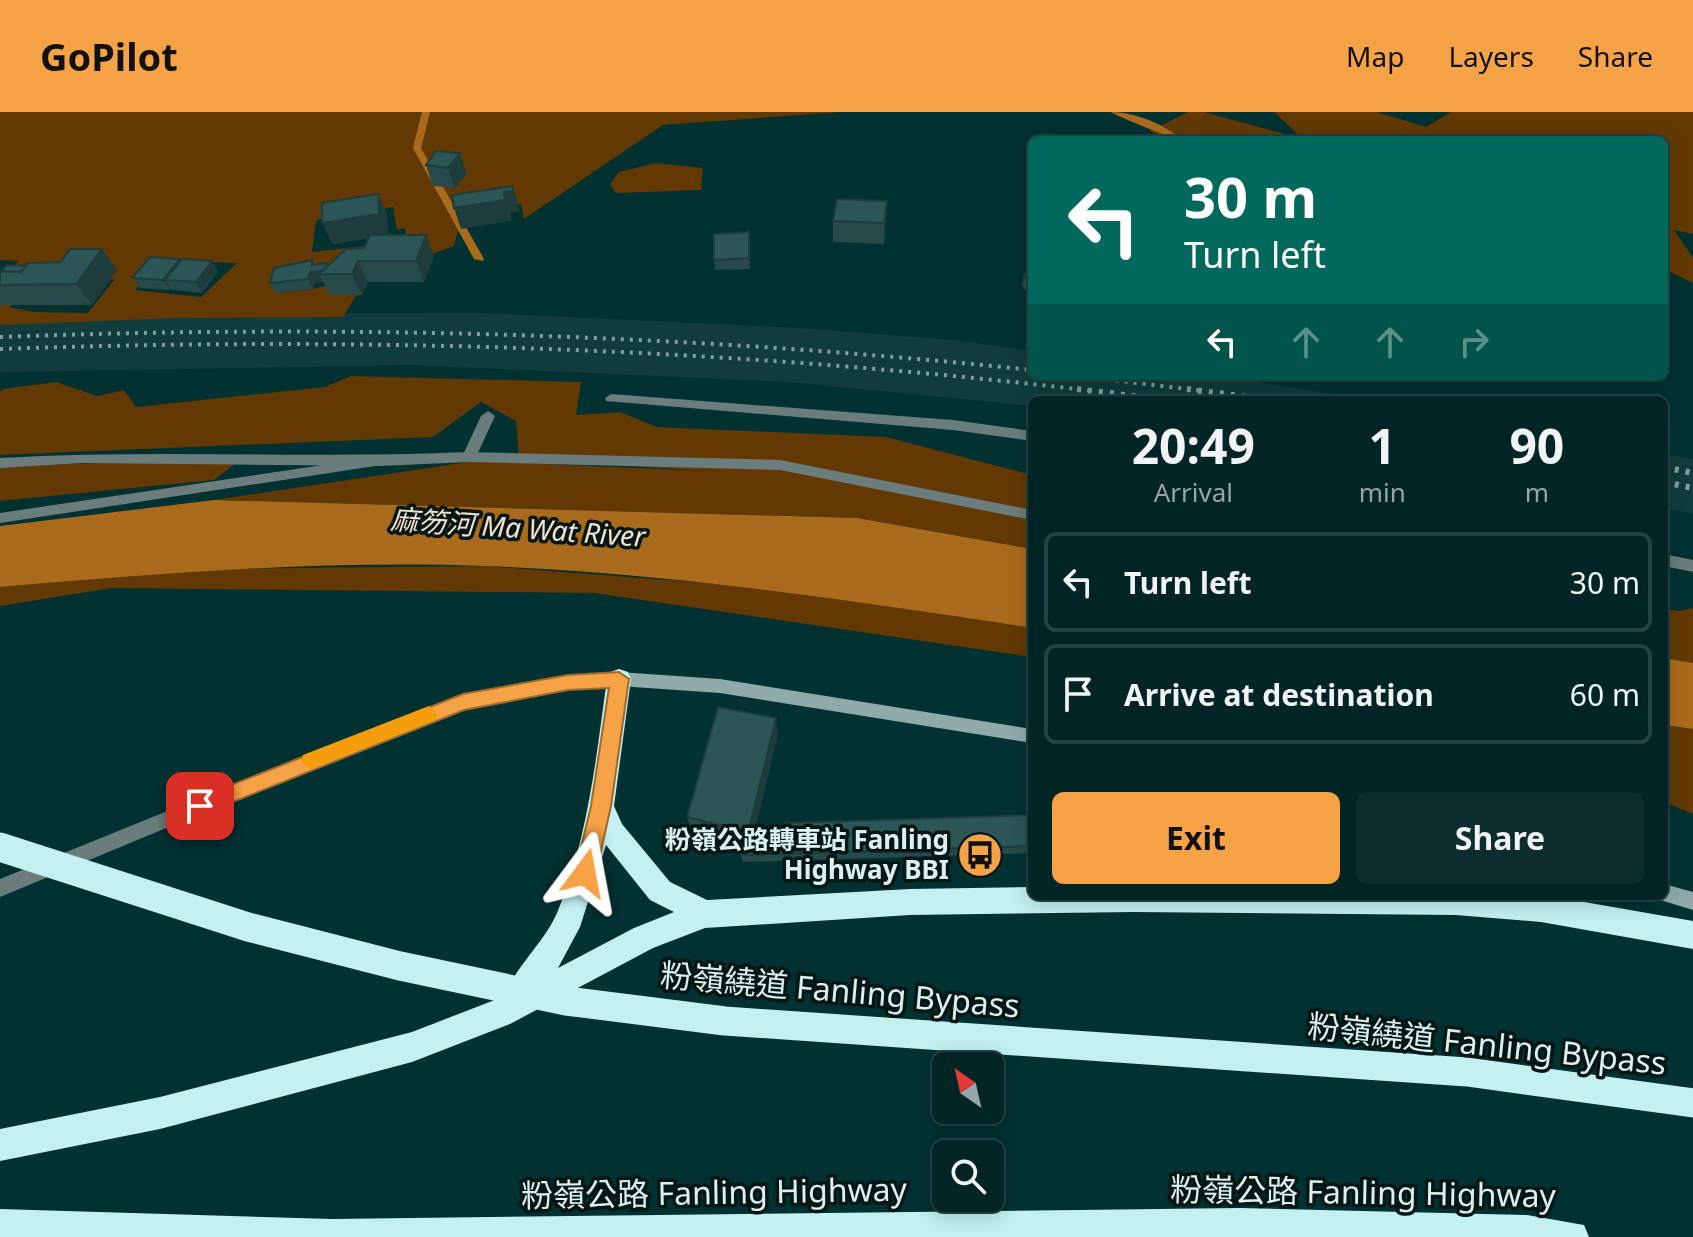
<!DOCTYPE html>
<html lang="en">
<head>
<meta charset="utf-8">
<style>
	body { margin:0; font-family:"Noto Sans","Noto Sans TC",sans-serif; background:#0b2d2d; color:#f1f3f6; height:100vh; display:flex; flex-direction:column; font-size:30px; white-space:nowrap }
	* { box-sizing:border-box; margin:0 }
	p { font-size:26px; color:#96a5a7 }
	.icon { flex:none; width:44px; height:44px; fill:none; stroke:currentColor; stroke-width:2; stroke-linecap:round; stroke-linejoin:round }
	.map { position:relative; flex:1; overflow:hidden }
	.side { position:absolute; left:1028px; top:284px; width:640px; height:504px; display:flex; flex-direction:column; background:#012525; border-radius:12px; box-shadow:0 4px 20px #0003,0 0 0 2px #234242 }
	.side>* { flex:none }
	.guide { position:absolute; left:1028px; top:24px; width:640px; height:244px; border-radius:12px; box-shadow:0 4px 20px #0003,0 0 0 2px #234242; background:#00695c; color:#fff; overflow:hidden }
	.needle { width:52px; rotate:326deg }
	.tools { position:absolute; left:932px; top:940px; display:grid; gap:16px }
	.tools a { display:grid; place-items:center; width:72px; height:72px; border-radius:12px; background:#012525; box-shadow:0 4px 20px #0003,0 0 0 2px #234242; font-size:40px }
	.pin { position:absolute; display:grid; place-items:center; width:68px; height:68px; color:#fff; margin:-34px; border-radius:16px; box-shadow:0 4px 12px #0006 }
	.me { position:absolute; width:88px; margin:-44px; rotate:13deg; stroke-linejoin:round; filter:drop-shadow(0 0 6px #0008) }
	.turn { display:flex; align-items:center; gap:28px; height:168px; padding:0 24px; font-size:36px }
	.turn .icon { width:104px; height:104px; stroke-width:2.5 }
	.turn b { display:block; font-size:56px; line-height:68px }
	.lanes { display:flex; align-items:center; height:76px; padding:0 24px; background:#0003; justify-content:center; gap:40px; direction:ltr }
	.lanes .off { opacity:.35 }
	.eta { display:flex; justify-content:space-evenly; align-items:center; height:136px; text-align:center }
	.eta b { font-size:48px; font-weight:700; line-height:56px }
	.primary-button { display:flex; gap:16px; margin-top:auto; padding:16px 24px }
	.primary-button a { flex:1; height:92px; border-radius:12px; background:#f6a247; color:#111; font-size:32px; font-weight:700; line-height:92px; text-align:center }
	.primary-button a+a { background:#0b2d2d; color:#f1f3f6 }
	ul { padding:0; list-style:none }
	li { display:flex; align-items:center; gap:24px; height:100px; margin:0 16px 12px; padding:0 8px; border:4px solid #234242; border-radius:12px }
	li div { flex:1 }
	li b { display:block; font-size:30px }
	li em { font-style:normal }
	header { display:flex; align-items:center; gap:48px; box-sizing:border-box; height:112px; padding:0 40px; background:#f6a247; color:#111 }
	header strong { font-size:38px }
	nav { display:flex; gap:44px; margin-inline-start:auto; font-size:28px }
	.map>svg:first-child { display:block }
	.built { fill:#113c3c }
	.green { fill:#623902; fill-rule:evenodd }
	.water { fill:#aa6a1c }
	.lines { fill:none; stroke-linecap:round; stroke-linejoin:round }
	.stream { fill:#aa6a1c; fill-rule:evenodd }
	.lane { fill:#6a7c7c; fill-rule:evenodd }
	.street { fill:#6a7c7c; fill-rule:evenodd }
	.secondary { fill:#8eabaa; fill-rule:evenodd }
	.highway { fill:#c2f1ef; fill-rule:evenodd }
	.rail-far1 { stroke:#7fa0a0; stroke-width:4; stroke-dasharray:3 6; stroke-linecap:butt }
	.rail { stroke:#7fa0a0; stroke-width:6; stroke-dasharray:4 7; stroke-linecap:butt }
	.highway-bridge { stroke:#c2f1ef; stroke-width:29 }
	.wall { fill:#254a49 }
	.shaded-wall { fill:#1e3c3c }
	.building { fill:#2b5655; stroke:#1e3c3c; stroke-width:2 }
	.route { fill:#f6a247; stroke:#a0692e; stroke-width:2 }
	.slow { fill:#f59e0b }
	.labels { text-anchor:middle; stroke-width:7; stroke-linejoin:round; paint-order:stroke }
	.poi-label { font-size:26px; font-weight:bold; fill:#daf1f0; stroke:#051615; text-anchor:end }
	.water-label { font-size:28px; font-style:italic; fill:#f3e1d0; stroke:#051615 }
	.near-street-label { font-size:32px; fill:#daf1f0; stroke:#051615 }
</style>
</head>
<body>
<header>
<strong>GoPilot</strong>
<nav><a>Map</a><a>Layers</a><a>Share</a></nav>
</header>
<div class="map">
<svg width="1693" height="1125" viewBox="0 0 1693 1125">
	<rect width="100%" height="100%" fill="#013131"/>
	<g class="built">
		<polygon points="480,201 799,216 954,228 1032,239 1032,264 1221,264 1370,288 1032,288 1032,294 789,270 412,253 0,260 0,209 137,202"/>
		<polygon points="1664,342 1693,347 1693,402 1664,396"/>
	</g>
	<g class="green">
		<path d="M0 0H842L663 13 524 107 521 92 462 102 454 134 432 142 404 143 276 181 313 177 346 168 359 179 343 205 178 206 0 213V161L20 149 0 148ZM393 95 397 118 405 116 406 124 376 133 312 140 316 110 319 107ZM161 149 237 151 201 185 135 178ZM96 164 114 168 88 201 34 200 9 195 55 170Z"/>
		<polygon points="1188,0 1204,0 1303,27 1274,0 1377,0 1426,15 1451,0 1693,0 1693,122 1674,118 1693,146 1693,171 1664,157 1664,28 1168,28 1150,19"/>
		<polygon points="656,51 703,56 701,78 616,81 610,72 619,60"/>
		<polygon points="351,264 581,270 576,303 620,300 657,315 886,325 1032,363 1032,437 857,406 214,388 475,349 708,359 519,347 516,309 481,290 433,325 0,343 0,279 3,277 56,270 97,284 124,278 136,295 325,275"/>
		<polygon points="241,347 214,368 0,389 0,354"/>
		<polygon points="484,454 773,476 1032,516 1032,545 594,481 112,476 0,494 0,475 200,457"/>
		<polygon points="1693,496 1693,551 1664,546 1664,497 1679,499"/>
		<polygon points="1664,613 1693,617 1693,702 1664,690"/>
	</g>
	<g class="water">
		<path d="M214 388 857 406 1032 437V516C850 488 668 461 484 454 323 448 161 461 0 475V414Z"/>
		<polygon points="1664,546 1693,551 1693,617 1664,613"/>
	</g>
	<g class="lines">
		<g class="stream">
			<polygon points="422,0 430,0 421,36 484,147 483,149 474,147 413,36"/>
			<path d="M1111 0C1134 0 1165 12 1182 28 1175 28 1119 5 1111 0Z"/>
		</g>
		<g class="lane">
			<polygon points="611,282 953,308 1032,319 1032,329 953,318 606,289 605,286"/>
			<polygon points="488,299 495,304 476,345 469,350 464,348 462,345 481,304"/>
			<polygon points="370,346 377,351 375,354 0,411 0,401"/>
		</g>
		<g class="street">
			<path d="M469 340 780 348 1032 398V408L780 358 469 350 380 354 82 351 0 356V346C156 337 313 347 469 340Z"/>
			<polygon points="1664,442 1693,448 1693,460 1664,454"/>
			<polygon points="619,560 625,562 627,567 625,572 619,574 568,577 464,597 349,640 0,785 0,767 337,630 463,583 568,563"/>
		</g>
		<g class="secondary">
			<polygon points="619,560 720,567 1032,617 1032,631 720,581 619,574 613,572 611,567 613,562"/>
			<polygon points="1664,772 1693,780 1693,798 1657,787 1656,784 1664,784"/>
		</g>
		<g class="highway">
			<path d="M619 557 628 560 631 567 614 694 622 712 670 770 707 788 910 777 1032 775V784H1550L1693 809V837L1541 810 1456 803 1133 800 910 803 705 816 653 836 510 912 412 950 160 1017 0 1049V1017L160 985 412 920 505 884C514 856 544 831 557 801 588 727 596 646 607 567L610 560ZM606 733 650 788 674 800 634 816 558 856 580 815Z"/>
			<polygon points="1240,1096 1527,1103 1584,1113 1589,1125 0,1125 0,1097 332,1107"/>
		</g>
		<g class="rail-far1">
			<path d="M0 225C346 212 688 222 1032 258"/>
			<path d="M0 237C366 224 730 236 1093 279"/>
			<polyline points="1080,264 1203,279"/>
		</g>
		<g class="rail">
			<polyline points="1077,277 1165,288"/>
			<polyline points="1187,277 1271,288"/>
			<polyline points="1664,355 1693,361"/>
			<polyline points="1664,370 1693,376"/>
		</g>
		<polyline class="highway-bridge" points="0,735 248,815 400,854 566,889 725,909 1467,960 1693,991"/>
	</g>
	<g class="wall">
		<polygon points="436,39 467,62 455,76 433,74 426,53"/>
		<polygon points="378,82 387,102 388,123 426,123 434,144 424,170 368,170 362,183 330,183 323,170 315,171 313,177 276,181 270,171 314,153 327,155 364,136 368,126 333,132 322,111"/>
		<polygon points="887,89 884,132 833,130 833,109"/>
		<polygon points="749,120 750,157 715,158 714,148"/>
		<polygon points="102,137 117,158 92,193 0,193 0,159 26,154 61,150"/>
		<polygon points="181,149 212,149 218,160 202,181 172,178 171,177 170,178 140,176 132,166"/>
		<polygon points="1032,161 1032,187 1030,187 1022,173 1024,162"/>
		<polygon points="778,622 752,729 786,727 1032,703 1032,741 743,750 741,743 742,732 692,720 687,705"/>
	</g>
	<g class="shaded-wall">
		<polygon points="460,41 467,62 455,76 448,56"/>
		<polygon points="513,74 520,99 510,101 511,109 461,117 454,96 504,80"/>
		<polygon points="378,82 387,102 388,123 333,132 322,111"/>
		<polygon points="887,89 886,110 884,132 884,111"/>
		<polygon points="426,123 434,144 424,170 416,149"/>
		<polygon points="102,137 117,158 92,193 76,172"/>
		<polygon points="180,147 187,158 165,168 171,177 170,178 163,168"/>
		<polygon points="312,148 318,159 326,151 331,162 319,162 323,170 315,171 313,177 308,167"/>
		<polygon points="212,149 218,160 202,181 196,170"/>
		<polygon points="358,149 368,170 362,183 352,162"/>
		<polygon points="776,606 778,622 751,734 748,720"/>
	</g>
	<g class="building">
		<polygon points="436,39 460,41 448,56 426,53"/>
		<polygon points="513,74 513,79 504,80 505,88 454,96 452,83"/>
		<polygon points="378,82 379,102 322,111 322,91"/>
		<polygon points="837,87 887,89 884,111 833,109"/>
		<polygon points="749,120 749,146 714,148 714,122"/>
		<polygon points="370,123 426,123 416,149 358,149 352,162 319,162 346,137 364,136"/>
		<polygon points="70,137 102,137 76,172 0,173 0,159 21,160 28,151 61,150"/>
		<polygon points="150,145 180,147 163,168 132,166"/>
		<polygon points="182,147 212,149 196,170 165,168"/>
		<polygon points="312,148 312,153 326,151 324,158 310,160 308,167 270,171 274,156"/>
		<polygon points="7,153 26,154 21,160 1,159"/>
		<polygon points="1032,161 1032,176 1024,162"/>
		<polygon points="718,595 776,606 748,720 687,705"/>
		<polygon points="1032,703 1032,734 741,743 742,729 786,727 785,711"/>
	</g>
	<polygon class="route" points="619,560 629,567 611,694 596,761 593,768 585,771 578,768 575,761 591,694 609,576 568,578 464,598 200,703 190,694 193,688 463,582 568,563"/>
	<polygon class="slow" points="429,594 438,602 436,608 310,657 301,649 303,643"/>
	<defs>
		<g id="bus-disc" transform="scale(2.3)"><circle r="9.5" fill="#f6a247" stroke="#051615"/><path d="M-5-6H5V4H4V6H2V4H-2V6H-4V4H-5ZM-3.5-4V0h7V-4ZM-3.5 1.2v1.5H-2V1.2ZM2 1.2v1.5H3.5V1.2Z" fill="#111"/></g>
	</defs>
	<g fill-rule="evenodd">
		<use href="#bus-disc" x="980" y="743"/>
	</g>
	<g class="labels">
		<g class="poi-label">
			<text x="949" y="737">粉嶺公路轉車站 Fanling<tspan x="949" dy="30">Highway BBI</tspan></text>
		</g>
		<g class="water-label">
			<text transform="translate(518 416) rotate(4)" y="10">麻笏河 Ma Wat River</text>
		</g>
		<g class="near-street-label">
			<text transform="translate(840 879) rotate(5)" y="11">粉嶺繞道 Fanling Bypass</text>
			<text transform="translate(1487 933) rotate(6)" y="11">粉嶺繞道 Fanling Bypass</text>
			<text transform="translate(714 1081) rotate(-1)" y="11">粉嶺公路 Fanling Highway</text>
			<text transform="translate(1363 1081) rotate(1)" y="11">粉嶺公路 Fanling Highway</text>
		</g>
	</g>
</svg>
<div class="tools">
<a><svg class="needle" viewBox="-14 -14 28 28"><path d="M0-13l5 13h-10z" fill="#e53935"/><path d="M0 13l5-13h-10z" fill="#96a5a7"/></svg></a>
<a><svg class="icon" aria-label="search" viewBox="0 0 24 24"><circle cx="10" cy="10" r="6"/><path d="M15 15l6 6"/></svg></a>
</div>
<div class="pin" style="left:200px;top:694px;background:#d93025"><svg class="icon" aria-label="arrive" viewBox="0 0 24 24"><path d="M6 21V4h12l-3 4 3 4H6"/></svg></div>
<svg class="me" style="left:585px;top:761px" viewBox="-20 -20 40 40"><path d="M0-17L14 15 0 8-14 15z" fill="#f6a247" stroke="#fff" stroke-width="4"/></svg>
<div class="guide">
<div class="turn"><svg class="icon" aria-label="left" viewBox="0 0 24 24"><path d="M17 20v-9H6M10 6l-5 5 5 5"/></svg><div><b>30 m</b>Turn left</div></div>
<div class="lanes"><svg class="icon" aria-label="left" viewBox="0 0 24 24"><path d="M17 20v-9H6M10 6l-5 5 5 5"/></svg><svg class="icon off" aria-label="ahead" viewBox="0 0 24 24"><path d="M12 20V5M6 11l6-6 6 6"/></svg><svg class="icon off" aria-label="ahead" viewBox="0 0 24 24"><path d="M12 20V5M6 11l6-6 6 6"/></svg><svg class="icon off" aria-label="right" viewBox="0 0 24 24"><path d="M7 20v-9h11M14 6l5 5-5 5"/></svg></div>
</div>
<section class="side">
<div class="eta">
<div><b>20:49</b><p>Arrival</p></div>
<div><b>1</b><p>min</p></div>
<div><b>90</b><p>m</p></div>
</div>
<ul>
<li><svg class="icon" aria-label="left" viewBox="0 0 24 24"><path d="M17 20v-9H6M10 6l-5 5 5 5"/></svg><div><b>Turn left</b></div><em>30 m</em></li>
<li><svg class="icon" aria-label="arrive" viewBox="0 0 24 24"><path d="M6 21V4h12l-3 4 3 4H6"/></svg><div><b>Arrive at destination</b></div><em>60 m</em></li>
</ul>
<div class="primary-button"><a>Exit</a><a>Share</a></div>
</section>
</div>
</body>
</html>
